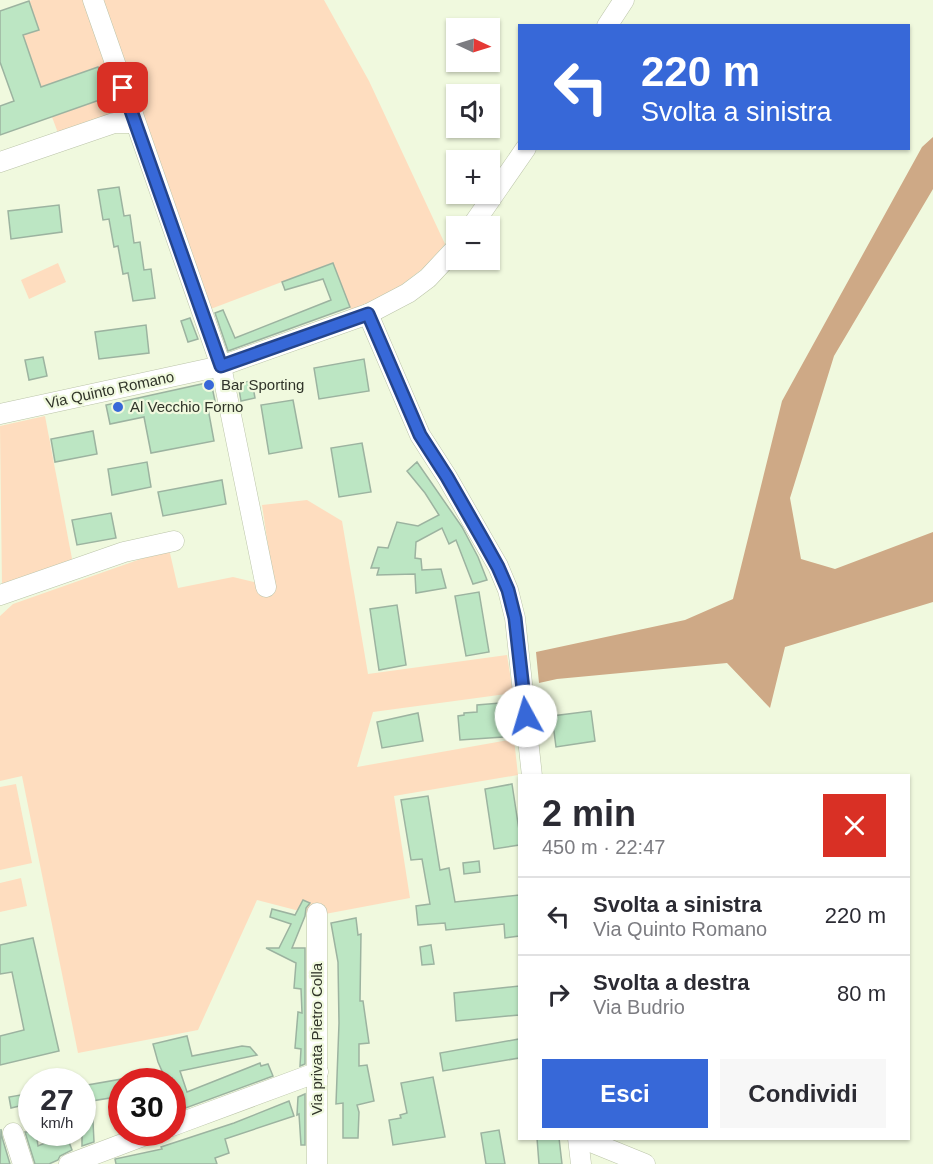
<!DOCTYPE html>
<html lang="it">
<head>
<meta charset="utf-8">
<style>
	body { margin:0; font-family:Helvetica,sans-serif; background:#f7f7f7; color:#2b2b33; height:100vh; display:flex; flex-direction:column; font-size:22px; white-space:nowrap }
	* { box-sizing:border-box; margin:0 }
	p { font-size:20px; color:#7c7c81 }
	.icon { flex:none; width:33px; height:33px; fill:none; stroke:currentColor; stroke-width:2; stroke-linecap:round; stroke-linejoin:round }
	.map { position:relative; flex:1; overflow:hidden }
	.details { position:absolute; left:518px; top:774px; width:392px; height:366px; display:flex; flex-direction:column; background:#fff; border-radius:0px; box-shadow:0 2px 4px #0004 }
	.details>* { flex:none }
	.top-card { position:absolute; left:518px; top:24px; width:392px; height:126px; border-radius:0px; box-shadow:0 2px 4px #0004; background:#3768d8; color:#fff; overflow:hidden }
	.needle { width:39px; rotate:94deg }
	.tools { position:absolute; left:446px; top:18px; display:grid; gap:12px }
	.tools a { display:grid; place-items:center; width:54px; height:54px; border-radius:0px; background:#fff; box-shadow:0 2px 4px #0004; font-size:30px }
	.speed { position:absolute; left:18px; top:1068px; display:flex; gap:12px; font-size:30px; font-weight:700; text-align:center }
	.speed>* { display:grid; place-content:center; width:78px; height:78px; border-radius:50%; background:#fff; box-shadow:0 2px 4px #0004; line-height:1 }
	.speed small { font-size:15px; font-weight:400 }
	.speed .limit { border:9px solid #d22; background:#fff; color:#111 }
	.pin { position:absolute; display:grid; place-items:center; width:51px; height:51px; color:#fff; margin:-26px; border-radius:12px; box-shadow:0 3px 9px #0006 }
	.me { position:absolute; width:66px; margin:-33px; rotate:354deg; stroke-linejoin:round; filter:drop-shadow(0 0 4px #0008) }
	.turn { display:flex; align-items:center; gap:21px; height:126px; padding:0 24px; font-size:27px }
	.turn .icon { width:78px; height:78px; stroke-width:2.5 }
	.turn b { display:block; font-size:42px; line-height:51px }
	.round { display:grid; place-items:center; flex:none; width:63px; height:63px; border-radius:0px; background:#f7f7f7 }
	.summary { display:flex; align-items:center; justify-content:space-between; height:102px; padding:0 24px }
	h1 { font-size:36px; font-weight:700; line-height:45px }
	.button { display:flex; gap:12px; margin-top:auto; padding:12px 24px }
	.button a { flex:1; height:69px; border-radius:0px; background:#3768d8; color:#fff; font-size:24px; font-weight:700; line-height:69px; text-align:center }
	.button a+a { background:#f7f7f7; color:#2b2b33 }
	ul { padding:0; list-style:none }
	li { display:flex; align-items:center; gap:18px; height:78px; padding:0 24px; border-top:2px solid #e1e1e2 }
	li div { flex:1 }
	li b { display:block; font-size:22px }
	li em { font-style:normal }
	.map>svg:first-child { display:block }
	.green { fill:#feddbf }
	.forest { fill:#cea986 }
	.building { fill:#bce6c3; stroke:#9cb3a0; stroke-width:1.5 }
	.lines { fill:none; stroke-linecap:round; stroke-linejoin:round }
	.minor-casing { stroke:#bbc4a9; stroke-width:21 }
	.minor { stroke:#fff; stroke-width:20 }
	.route-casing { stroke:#24448c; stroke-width:15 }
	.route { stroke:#3768d8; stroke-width:10 }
	.poi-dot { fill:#3768d8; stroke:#f0f9de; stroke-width:2 }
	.labels { text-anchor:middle; stroke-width:4.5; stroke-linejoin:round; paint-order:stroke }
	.poi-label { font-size:15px; fill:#303429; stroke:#f0f9de; text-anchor:start }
	.street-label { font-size:15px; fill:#303429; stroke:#f0f9de }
</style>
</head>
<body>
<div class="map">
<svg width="933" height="1164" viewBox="0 0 933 1164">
	<rect width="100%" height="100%" fill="#f0f9de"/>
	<g class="green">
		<polygon points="32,0 86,0 125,109 58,133 52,117 108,97 97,67 41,87 23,35 39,29 29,1"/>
		<polygon points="102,0 324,0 369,81 445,244 426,266 394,291 351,310 332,263 208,310"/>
		<polygon points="58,263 66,282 29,299 21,280"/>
		<polygon points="45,416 73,564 2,587 0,426"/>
		<polygon points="307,500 342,521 368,674 507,655 513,693 373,712 357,767 514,739 518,775 394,796 410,898 325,914 307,913 257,900 198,1030 78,1053 22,776 0,781 0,616 13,604 169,549 178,588 233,577 258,583 273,580 262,505"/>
		<polygon points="16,784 32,863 0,870 0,787"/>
		<polygon points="21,878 27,906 0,912 0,883"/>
	</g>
	<polygon class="forest" points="933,137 933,189 834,356 790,498 801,559 835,569 933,532 933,602 785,647 770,708 727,663 557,679 539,683 536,652 685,620 733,599 782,401 922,147"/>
	<g class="building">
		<polygon points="29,1 39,30 23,35 41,87 98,67 108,97 0,135 0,106 14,101 0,62 0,11"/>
		<polygon points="119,187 124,216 130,215 134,243 140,242 144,270 151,269 155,298 133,301 128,273 123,274 118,246 114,247 109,219 103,220 98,190"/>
		<polygon points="59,205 62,232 11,239 8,211"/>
		<polygon points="333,263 350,307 228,351 215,313 223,310 235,338 331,300 323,279 285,290 282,282"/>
		<polygon points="190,318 198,339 188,342 181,321"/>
		<polygon points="146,325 149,353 99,359 95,332"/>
		<polygon points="43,357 47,376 29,380 25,360"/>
		<polygon points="364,359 369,391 319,399 314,368"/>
		<polygon points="252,381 255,398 241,401 238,383"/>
		<polygon points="211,382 215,401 207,403 214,441 151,453 144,417 110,424 106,405"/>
		<polygon points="293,400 302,448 269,454 261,405"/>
		<polygon points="93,431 97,454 55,462 51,439"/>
		<polygon points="362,443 371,492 339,497 331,448"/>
		<polygon points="147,462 151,487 112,495 108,469"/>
		<polygon points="417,462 462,527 478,557 487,580 473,584 456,540 449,544 442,528 416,542 415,558 421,559 422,570 441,569 446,588 416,593 415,574 377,575 379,568 371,568 378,547 388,548 397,522 418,526 439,515 425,493 407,471"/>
		<polygon points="222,480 226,504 163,516 158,492"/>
		<polygon points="111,513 116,538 77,545 72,520"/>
		<polygon points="479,592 489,652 466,656 455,596"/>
		<polygon points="397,605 406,665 379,670 370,609"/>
		<polygon points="500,703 503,737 460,740 458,716 464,715 464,713 477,712 477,705"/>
		<polygon points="591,711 595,741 556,747 552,716"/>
		<polygon points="418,713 423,741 382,748 377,722"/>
		<polygon points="512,784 519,830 519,845 494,849 485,789"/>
		<polygon points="428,796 440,870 449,868 455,902 519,895 519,936 505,938 504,924 446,930 445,923 418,925 416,906 430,904 422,859 411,860 401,800"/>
		<polygon points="479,861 480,872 464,874 463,863"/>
		<polygon points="303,900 310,903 306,908 305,916 292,948 305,948 305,1064 300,1066 301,1049 295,1048 298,1012 302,1013 301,989 294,988 296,963 266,948 279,948 291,924 270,917 272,909 295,915"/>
		<polygon points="356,918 358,935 361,934 360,1001 363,1001 369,1043 359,1044 359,1066 367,1065 374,1101 357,1105 359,1112 358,1138 343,1138 343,1103 336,1104 339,1023 338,962 331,923"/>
		<polygon points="33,938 59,1051 0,1065 0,1036 24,1030 12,972 0,974 0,945"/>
		<polygon points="431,945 434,964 422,965 420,947"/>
		<polygon points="519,986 519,1015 456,1021 454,993"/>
		<polygon points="187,1036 192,1056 242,1046 250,1047 257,1055 180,1071 187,1092 260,1063 261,1066 268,1064 273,1076 172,1113 172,1078 166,1080 158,1062 153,1044"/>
		<polygon points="519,1039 519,1058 443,1071 440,1053"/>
		<polygon points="433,1077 445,1137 393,1145 389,1120 401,1118 400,1115 407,1113 401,1083"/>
		<polygon points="122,1079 122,1096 92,1101 94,1142 82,1146 82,1086"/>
		<polygon points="26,1094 28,1104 11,1108 9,1097"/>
		<polygon points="305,1094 305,1145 301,1145 299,1114 297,1115 298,1097"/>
		<polygon points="289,1101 294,1116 225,1139 229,1153 215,1158 217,1164 116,1164 115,1159 162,1149 161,1147 234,1123"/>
		<polygon points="1,1129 2,1137 10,1164 0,1164"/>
		<polygon points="499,1130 505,1164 486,1164 481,1133"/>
		<polygon points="25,1132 36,1132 38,1146 66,1134 72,1150 60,1156 58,1160 49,1164 35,1164"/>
		<polygon points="537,1138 559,1138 562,1164 539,1164"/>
	</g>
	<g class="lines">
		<g class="minor-casing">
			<g id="minor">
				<polyline points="93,0 221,366 266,587"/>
				<polyline points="607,26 624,0"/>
				<polyline points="0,162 114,123 135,123"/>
				<polyline points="472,226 526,148"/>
				<polyline points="368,314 420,435 447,477 483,540 498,566 508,590 515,618 532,776"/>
				<polyline points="0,414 221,366 368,314 408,293 428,278 456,248"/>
				<polyline points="0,595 124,552 174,541"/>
				<polyline points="317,913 317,1164"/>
				<polyline points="172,1126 318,1072"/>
				<polyline points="13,1133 23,1164"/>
				<polyline points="578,1138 581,1164"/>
				<polyline points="581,1138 645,1164"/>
				<polyline points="69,1164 154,1132"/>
			</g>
		</g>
		<use href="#minor" class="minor"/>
	</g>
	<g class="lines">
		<g class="route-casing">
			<polyline id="route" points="123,88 221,366 368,314 420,435 447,477 483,540 498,567 508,590 515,618 526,716"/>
		</g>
		<use href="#route" class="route"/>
	</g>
	<g class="poi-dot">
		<circle cx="209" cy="385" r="6"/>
		<circle cx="118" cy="407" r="6"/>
	</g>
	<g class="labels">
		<g class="poi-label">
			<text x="221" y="390">Bar Sporting</text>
			<text x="130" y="412">Al Vecchio Forno</text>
		</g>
		<g class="street-label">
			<text transform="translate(110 390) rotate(-12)" y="5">Via Quinto Romano</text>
			<text transform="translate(317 1039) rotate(-90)" y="5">Via privata Pietro Colla</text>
		</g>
	</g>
</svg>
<div class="tools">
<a><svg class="needle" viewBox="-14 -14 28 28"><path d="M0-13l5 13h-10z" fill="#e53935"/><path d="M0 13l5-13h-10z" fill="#7c7c81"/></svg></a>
<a><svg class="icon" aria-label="sound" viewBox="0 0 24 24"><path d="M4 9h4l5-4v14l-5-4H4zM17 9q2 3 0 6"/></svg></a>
<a>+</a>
<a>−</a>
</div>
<div class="speed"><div>27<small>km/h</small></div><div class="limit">30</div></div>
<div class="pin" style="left:123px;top:88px;background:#d93025"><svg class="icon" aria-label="arrive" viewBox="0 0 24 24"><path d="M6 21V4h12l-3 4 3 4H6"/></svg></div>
<svg class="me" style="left:526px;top:716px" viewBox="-20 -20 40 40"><circle r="19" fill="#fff"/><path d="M0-13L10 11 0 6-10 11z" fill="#3768d8"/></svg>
<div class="top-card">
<div class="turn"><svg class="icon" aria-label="left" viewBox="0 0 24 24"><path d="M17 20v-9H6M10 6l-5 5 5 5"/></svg><div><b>220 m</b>Svolta a sinistra</div></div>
</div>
<section class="details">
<div class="summary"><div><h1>2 min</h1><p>450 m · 22:47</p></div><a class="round" style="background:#d93025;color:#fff"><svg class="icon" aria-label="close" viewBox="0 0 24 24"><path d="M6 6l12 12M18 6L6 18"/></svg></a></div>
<ul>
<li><svg class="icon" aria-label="left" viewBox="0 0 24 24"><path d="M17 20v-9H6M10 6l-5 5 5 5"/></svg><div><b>Svolta a sinistra</b><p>Via Quinto Romano</p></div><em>220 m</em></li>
<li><svg class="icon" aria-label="right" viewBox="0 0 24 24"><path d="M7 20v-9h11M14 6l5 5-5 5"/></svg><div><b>Svolta a destra</b><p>Via Budrio</p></div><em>80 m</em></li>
</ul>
<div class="button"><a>Esci</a><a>Condividi</a></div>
</section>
</div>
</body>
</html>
